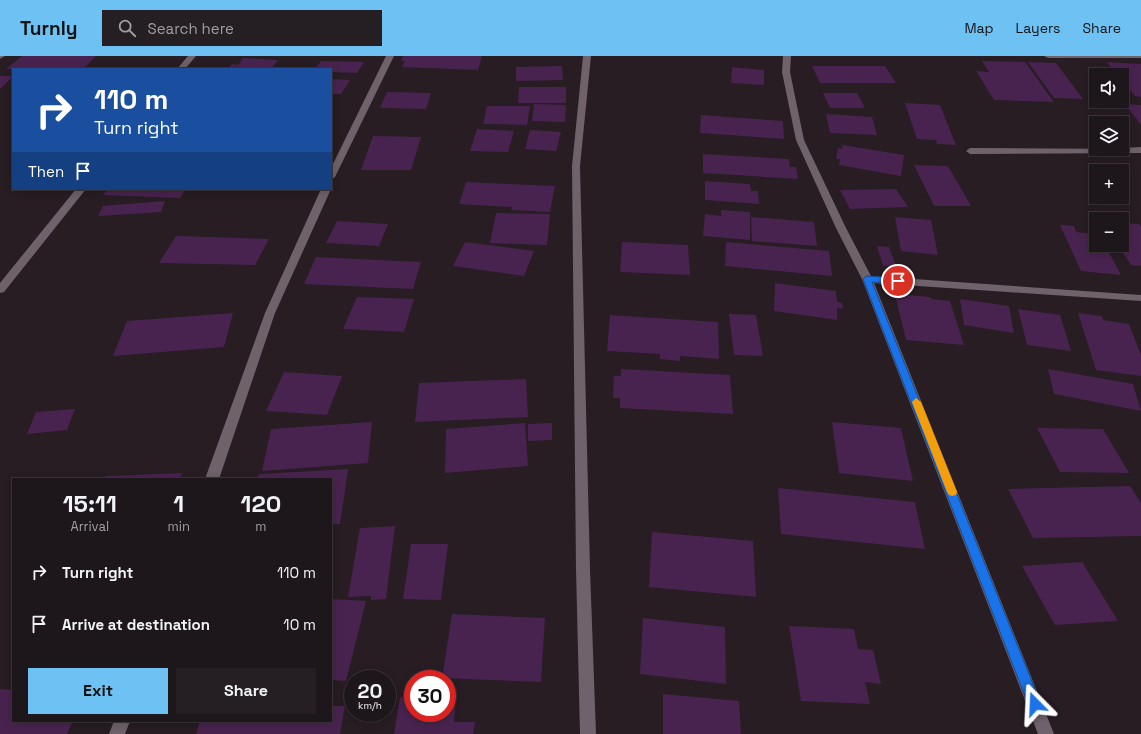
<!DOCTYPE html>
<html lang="en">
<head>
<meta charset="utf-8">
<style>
	body { margin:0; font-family:"Space Grotesk",sans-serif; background:#251f23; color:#f1f3f6; height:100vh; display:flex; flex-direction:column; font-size:15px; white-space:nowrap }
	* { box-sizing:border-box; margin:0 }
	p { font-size:13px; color:#a09fa2 }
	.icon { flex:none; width:22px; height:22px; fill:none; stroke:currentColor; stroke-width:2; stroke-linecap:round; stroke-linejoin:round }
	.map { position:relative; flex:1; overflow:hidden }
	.sheet { position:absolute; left:12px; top:422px; width:320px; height:244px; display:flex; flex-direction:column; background:#1d161a; border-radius:0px; box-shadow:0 2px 10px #0003,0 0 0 1px #3b3539 }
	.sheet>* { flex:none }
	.banner { position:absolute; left:12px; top:12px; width:320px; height:122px; border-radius:0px; box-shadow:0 2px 10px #0003,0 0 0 1px #3b3539; background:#1a4fa0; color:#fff; overflow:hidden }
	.tools { position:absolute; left:1089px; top:12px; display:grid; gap:8px }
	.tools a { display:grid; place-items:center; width:40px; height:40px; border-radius:0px; background:#1d161a; box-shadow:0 2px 10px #0003,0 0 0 1px #3b3539; font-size:20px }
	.speed { position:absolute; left:344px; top:614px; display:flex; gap:8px; font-size:20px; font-weight:700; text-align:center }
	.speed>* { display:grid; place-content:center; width:52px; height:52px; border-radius:50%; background:#1d161a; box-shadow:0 2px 10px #0003,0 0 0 1px #3b3539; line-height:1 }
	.speed small { font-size:10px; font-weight:400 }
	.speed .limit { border:6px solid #d22; background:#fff; color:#111 }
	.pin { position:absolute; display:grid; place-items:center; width:34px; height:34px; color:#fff; margin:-17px; border:2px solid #fff; border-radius:50%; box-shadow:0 1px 4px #0007 }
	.me { position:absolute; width:44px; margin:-22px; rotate:339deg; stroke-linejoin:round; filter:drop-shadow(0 0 3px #0008) }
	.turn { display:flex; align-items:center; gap:14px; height:84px; padding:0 16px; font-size:18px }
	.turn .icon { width:52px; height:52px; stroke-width:2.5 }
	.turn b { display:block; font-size:28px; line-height:34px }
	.then { display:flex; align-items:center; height:38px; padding:0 16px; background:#0003; gap:8px; font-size:15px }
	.eta { display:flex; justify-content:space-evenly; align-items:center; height:68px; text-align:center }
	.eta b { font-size:24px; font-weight:800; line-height:28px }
	.action { display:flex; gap:8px; margin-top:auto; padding:8px 16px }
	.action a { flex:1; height:46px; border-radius:0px; background:#6ec2f3; color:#111; font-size:16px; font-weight:800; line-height:46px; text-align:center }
	.action a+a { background:#251f23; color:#f1f3f6 }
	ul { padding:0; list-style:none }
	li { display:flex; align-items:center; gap:12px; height:52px; padding:0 16px }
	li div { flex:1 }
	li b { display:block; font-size:15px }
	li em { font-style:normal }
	header { display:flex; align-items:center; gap:24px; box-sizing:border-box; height:56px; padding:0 20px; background:#6ec2f3; color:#111 }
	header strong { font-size:19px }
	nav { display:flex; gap:22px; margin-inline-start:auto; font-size:14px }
	.search { width:280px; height:36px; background:#251f23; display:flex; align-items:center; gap:10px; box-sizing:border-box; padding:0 14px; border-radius:0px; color:#a09fa2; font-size:15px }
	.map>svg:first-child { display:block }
	.building { fill:#48234f }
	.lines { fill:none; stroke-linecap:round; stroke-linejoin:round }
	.street { fill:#6f626a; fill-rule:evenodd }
	.route { fill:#1a73e8; stroke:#114b97 }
	.slow { fill:#f59e0b }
</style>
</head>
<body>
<header>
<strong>Turnly</strong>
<div class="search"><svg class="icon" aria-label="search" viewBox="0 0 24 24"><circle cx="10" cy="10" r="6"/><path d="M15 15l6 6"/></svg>Search here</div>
<nav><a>Map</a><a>Layers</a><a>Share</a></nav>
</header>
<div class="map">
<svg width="1141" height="678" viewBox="0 0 1141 678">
	<rect width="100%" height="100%" fill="#271d23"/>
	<g class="building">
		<polygon points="22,0 96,0 83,13 6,13"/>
		<polygon points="403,0 482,0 478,14 402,11 405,5 401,5"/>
		<polygon points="243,2 278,4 271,13 228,13 232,8 238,9"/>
		<polygon points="321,5 364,6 357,17 331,16 331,13 315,13"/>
		<polygon points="982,5 1025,6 1054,46 994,44 976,15 989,16"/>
		<polygon points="1028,6 1056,7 1083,43 1054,42"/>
		<polygon points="1107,6 1141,8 1141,41 1135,40 1122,25 1122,19 1117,19"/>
		<polygon points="562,10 563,24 516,25 516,11"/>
		<polygon points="812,10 885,10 896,27 820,27"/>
		<polygon points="732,11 764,14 764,29 731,27"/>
		<polygon points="0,20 13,20 0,33"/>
		<polygon points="331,23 350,24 341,38 331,38"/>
		<polygon points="519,31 566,31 566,47 518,47"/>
		<polygon points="387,36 431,37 426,53 380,52"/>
		<polygon points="823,37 857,37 865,52 830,52"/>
		<polygon points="905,47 940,49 956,89 937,88 936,84 917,83"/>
		<polygon points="534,48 566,49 565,66 532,65"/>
		<polygon points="1125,48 1141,49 1141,69"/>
		<polygon points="487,50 530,50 527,69 483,68"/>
		<polygon points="826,58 872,61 877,79 830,77"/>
		<polygon points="701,59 783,65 784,83 700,77"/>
		<polygon points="477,73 514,75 508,96 470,95"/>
		<polygon points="530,74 561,76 556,95 525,93"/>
		<polygon points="373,80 421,81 411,114 361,114"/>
		<polygon points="843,89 904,99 901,120 839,109 840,103 836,103 838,92 842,93"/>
		<polygon points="703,98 789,103 790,111 796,111 798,123 703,117"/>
		<polygon points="914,109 948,110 971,150 934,150"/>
		<polygon points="705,125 750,128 751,135 758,135 759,148 705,144"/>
		<polygon points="466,126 555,130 550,156 511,154 512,151 459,148"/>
		<polygon points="108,133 186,133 180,142 103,139"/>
		<polygon points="896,133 908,151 850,153 840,134"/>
		<polygon points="165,145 161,156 98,160 103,150"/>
		<polygon points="721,154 750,156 750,184 703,180 705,158 721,160"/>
		<polygon points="496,157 550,158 547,189 490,187"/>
		<polygon points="751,161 814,166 817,190 752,185"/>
		<polygon points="895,161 931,164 938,199 901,195"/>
		<polygon points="337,165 388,168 379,190 326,187"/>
		<polygon points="1122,167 1139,168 1141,171 1141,210 1131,209 1118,189 1122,189"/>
		<polygon points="1060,169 1074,170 1076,176 1096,178 1096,189 1105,189 1121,219 1081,215"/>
		<polygon points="176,180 269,183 255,209 159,207"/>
		<polygon points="465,186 534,195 524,220 453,210"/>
		<polygon points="622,186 688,189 690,219 620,216"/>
		<polygon points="726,186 829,195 832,220 725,210"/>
		<polygon points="877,190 889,191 896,210 883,210"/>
		<polygon points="316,201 421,206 413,233 304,228"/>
		<polygon points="775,227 836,235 837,246 842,247 843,253 837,252 837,264 774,255"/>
		<polygon points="895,238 930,241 931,243 950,245 964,289 906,284"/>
		<polygon points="357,241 414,243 404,276 343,273"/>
		<polygon points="960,243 1009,250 1014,277 964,269"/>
		<polygon points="1018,253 1060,259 1071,295 1027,289"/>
		<polygon points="233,257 224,291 113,300 127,265"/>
		<polygon points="1078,257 1102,260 1103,264 1129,268 1141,299 1141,320 1096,314"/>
		<polygon points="729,258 756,259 763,300 734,299"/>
		<polygon points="610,259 718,266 719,303 680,300 680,305 660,303 660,298 607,295"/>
		<polygon points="621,313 730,319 733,358 620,352 620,342 613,342 614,320 621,320"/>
		<polygon points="1048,313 1133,328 1141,355 1054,338"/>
		<polygon points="284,316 342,320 327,359 266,355"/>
		<polygon points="526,323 528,361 415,366 419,327"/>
		<polygon points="75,353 67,374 27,378 36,356"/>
		<polygon points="372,366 368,407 262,415 271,373"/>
		<polygon points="832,366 901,372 913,425 839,417"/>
		<polygon points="525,367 528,410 445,417 446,373"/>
		<polygon points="552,367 552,384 528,385 528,368"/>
		<polygon points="1037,372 1103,373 1129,417 1060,416"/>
		<polygon points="348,413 340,468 331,468 331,423 257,423 259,418"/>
		<polygon points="182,417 180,423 104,423 106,420"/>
		<polygon points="1130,430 1141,447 1141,480 1033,482 1008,433"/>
		<polygon points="778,432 915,446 925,493 781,478"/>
		<polygon points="395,470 386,543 371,544 371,540 348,541 360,472"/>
		<polygon points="652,476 753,485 756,541 649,531"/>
		<polygon points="411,488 448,488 441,544 403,543"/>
		<polygon points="1082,506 1118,565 1055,569 1022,510"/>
		<polygon points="331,543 366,545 346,625 331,624"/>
		<polygon points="452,558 545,562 541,626 442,622"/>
		<polygon points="643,562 725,571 726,628 640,618"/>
		<polygon points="789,570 854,573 858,593 873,594 881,628 865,626 870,648 801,645"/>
		<polygon points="0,633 13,634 13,665 73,665 67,678 0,678"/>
		<polygon points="663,638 739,645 741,678 663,678"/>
		<polygon points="400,641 413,642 413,657 447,657 447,642 456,642 454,666 475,666 473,678 394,678"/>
		<polygon points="331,650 345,650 340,678 196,678 200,665 331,665"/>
	</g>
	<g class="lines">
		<g class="street">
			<polygon points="0,0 5,0 0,3"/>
			<polygon points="188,0 196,0 185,13 177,13"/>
			<polygon points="386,0 394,0 335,121 331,124 331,112"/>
			<polygon points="583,0 591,0 580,110 590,513 596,678 580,678 576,513 572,110"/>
			<polygon points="783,0 791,0 790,16 804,84 846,172 871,220 1141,239 1141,245 874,227 1054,678 1038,678 862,223 836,172 796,84 782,16"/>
			<polygon points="1044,0 1141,0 1141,2 1048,2"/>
			<polygon points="1141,91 1141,97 970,98 966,95 970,92 1122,93 1122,92"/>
			<polygon points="76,133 86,133 4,236 0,237 0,227"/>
			<polygon points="321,133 331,133 275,257 219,423 205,423 265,257"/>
			<polygon points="114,665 130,665 125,678 109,678"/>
		</g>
	</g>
	<polygon class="route" points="867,220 898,222 902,225 898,227 872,226 1041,648 1039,653 1035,655 1030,653 1028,648 863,223"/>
	<polygon class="slow" points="916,342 921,346 957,436 956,439 952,440 949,439 947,436 912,346"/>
</svg>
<div class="tools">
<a><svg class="icon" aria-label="sound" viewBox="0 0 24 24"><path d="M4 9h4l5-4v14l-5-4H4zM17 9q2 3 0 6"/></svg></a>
<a><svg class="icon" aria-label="layers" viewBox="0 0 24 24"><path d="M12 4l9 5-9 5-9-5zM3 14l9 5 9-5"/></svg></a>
<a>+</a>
<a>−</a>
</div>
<div class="speed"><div>20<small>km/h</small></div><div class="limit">30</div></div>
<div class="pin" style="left:898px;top:225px;background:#d93025"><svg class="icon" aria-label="arrive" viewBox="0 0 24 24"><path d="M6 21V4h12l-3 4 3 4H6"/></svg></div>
<svg class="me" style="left:1035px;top:648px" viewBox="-20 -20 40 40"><path d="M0-17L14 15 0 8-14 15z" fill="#1a73e8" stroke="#fff" stroke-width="4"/></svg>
<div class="banner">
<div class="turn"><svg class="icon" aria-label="right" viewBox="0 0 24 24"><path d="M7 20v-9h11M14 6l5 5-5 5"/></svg><div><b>110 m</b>Turn right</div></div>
<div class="then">Then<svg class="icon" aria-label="arrive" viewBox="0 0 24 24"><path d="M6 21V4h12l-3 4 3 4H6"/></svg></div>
</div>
<section class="sheet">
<div class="eta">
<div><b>15:11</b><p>Arrival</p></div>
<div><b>1</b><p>min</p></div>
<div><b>120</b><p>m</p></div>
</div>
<ul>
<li><svg class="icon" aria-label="right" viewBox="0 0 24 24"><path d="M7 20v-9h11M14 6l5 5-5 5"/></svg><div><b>Turn right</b></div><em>110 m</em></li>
<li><svg class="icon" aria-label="arrive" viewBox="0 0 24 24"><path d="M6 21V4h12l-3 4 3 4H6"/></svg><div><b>Arrive at destination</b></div><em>10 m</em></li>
</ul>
<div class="action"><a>Exit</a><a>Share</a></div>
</section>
</div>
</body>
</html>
